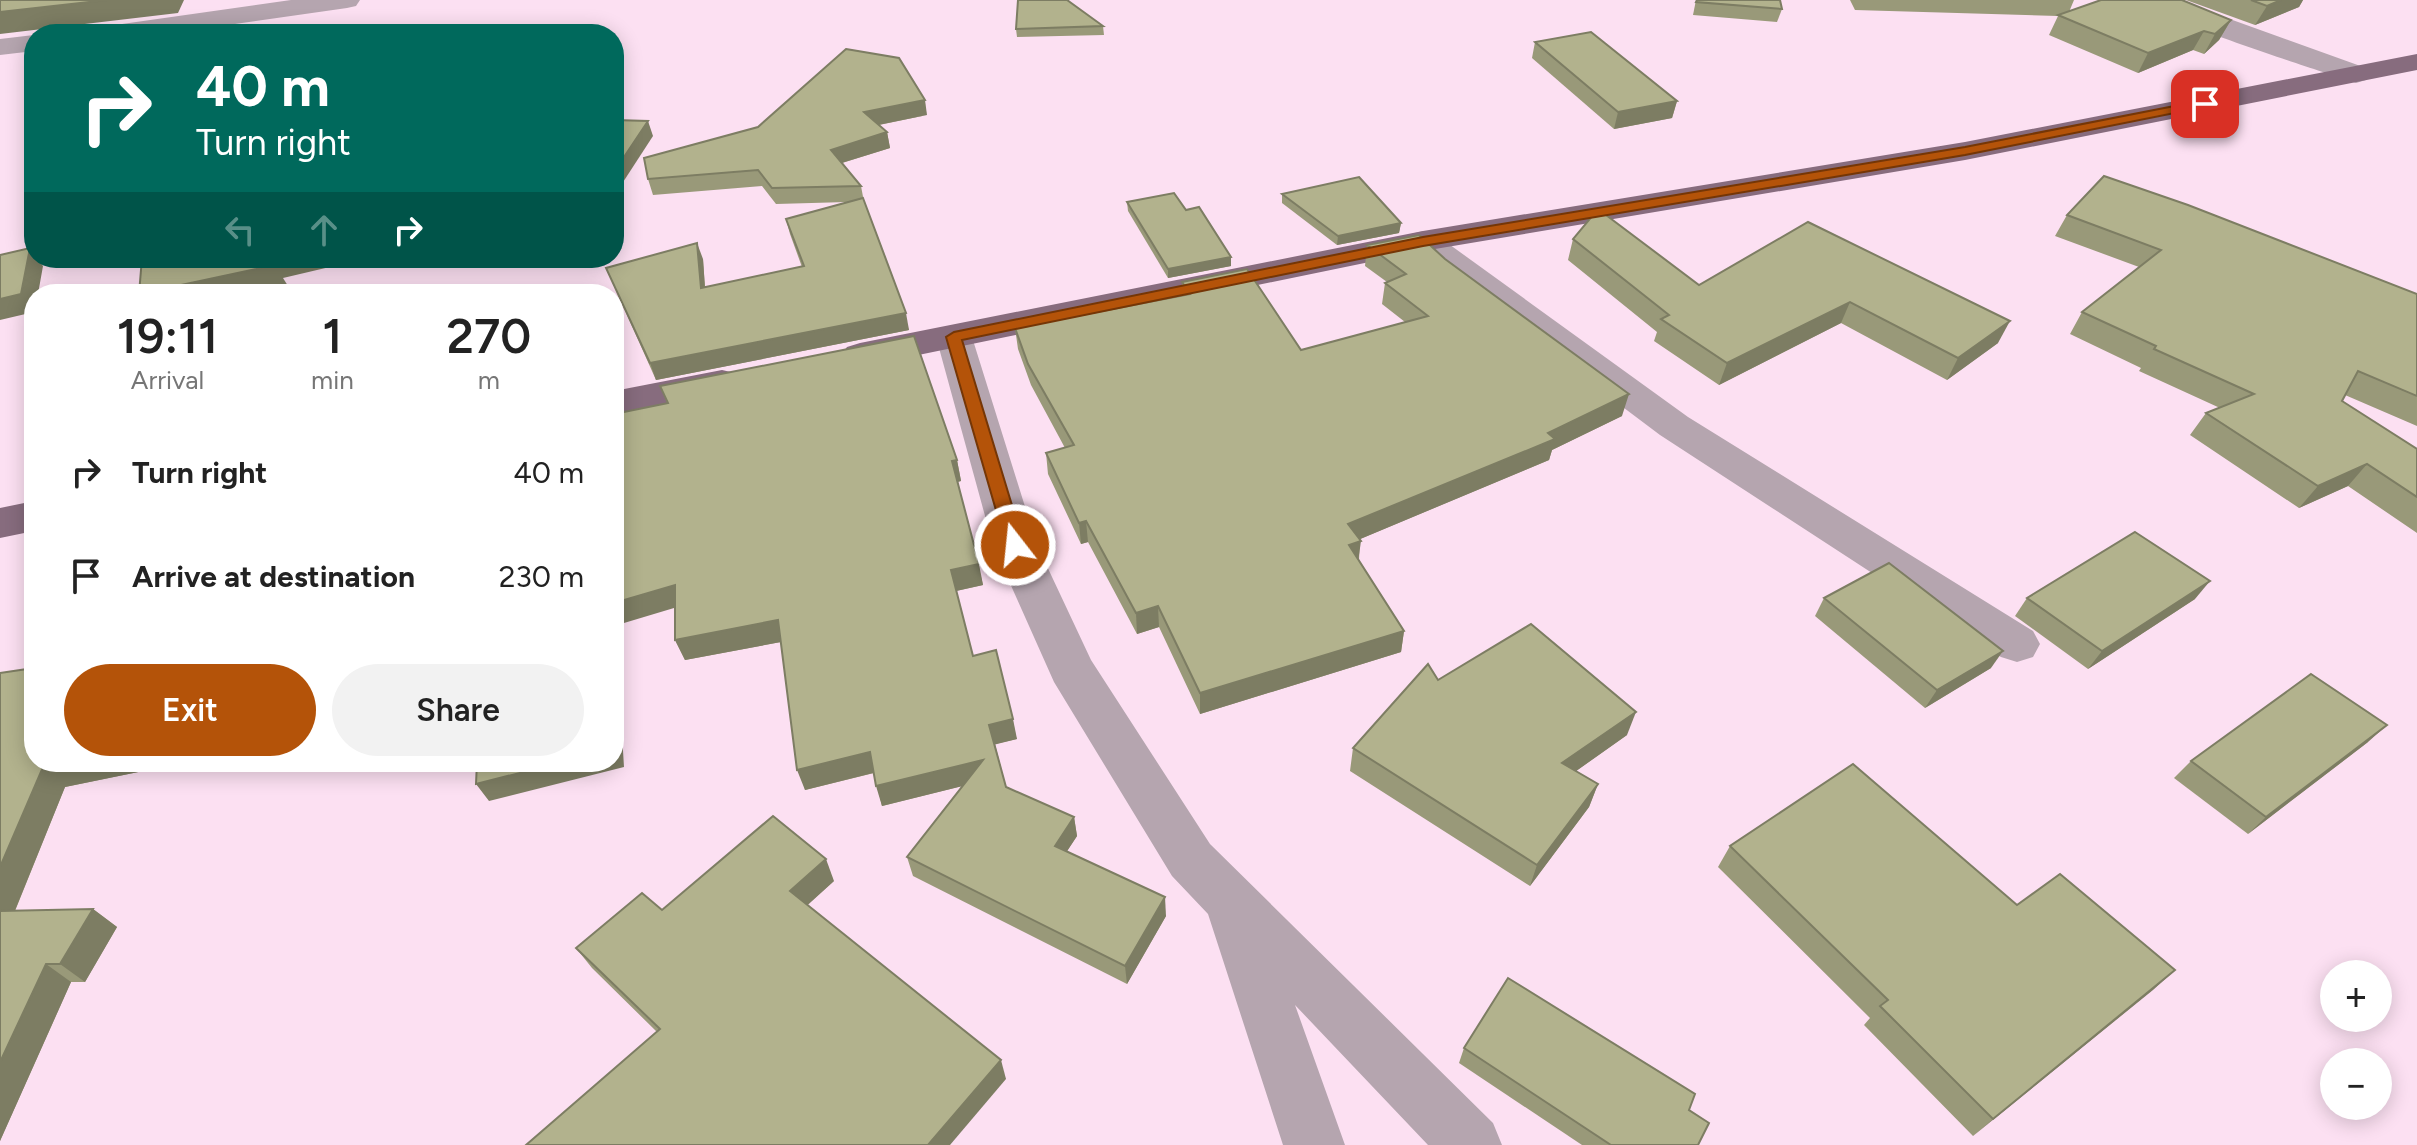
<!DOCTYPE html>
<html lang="en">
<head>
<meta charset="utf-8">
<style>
	body { margin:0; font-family:Figtree,sans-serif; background:#f2f2f2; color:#222; height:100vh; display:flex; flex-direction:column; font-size:30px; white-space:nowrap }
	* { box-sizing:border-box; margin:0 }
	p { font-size:26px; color:#767676 }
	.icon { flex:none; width:44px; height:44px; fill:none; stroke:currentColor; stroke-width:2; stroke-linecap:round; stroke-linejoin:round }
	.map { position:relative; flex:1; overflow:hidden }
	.sheet { position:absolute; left:24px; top:284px; width:600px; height:488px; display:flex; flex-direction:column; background:#fff; border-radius:32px; box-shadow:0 4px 20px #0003 }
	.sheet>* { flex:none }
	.guide { position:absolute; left:24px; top:24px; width:600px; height:244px; border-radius:32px; box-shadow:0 4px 20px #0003; background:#00695c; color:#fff; overflow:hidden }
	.fabs { position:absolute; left:2320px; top:960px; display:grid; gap:16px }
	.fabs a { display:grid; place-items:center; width:72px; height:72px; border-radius:50%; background:#fff; box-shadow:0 4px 20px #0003; font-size:40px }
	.pin { position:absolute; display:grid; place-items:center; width:68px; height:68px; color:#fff; margin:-34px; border-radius:16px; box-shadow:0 4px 12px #0006 }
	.me { position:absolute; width:88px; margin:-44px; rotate:344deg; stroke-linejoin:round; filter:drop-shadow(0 0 6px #0008) }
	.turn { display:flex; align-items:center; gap:28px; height:168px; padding:0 40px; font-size:36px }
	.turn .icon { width:104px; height:104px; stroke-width:2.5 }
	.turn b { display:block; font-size:56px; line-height:68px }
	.lanes { display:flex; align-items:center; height:76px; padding:0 40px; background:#0003; justify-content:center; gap:40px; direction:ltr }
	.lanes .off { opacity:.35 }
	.eta { display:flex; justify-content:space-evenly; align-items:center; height:136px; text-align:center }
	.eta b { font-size:48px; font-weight:600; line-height:56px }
	.button { display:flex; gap:16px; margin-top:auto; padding:16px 40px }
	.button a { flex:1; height:92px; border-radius:48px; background:#b45309; color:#fff; font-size:32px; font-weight:600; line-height:92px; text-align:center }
	.button a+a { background:#f2f2f2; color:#222 }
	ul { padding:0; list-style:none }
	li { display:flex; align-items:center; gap:24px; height:104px; padding:0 40px }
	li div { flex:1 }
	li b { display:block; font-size:30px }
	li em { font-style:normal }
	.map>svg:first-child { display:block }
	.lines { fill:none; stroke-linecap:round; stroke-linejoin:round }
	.street { fill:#b5a5af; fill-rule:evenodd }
	.primary { fill:#876c7e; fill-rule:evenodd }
	.wall { fill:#999979 }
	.shaded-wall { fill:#7d7d63 }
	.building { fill:#b2b28d; stroke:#7d7d63; stroke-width:2 }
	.route { fill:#b45309; stroke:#753606; stroke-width:2 }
</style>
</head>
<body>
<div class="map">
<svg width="2417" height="1145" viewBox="0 0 2417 1145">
	<rect width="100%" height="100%" fill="#fce0f2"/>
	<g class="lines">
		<g class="street">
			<polygon points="291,0 360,0 356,6 347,8 165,34 94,34 98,28 108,26"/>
			<path d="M2143 0H2177L2366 68 2370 74 2366 80 2356 83 2346 80C2313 68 2157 20 2143 0Z"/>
			<polygon points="34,35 34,51 0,55 0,39"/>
			<polygon points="1423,231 1435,234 1688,417 2033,631 2040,644 2033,657 2017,662 2001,657 1660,435 1411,248 1406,241 1411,234"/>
			<polygon points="954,326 967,329 972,337 1037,545 1091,660 1210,844 1493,1123 1502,1145 1428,1145 1295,1005 1345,1145 1283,1145 1208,914 1172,876 1054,682 993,545 936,337 941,329"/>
		</g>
		<g class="primary">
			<polygon points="2417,54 2417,70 1965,160 1423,251 860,367 847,363 841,355 847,347 860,343 1423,231 1965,142"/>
			<polygon points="722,370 735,373 741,382 735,391 614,415 614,391"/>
			<polygon points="34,501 34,531 0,538 0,508"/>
		</g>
	</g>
	<g class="wall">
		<polygon points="1696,0 1782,9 1777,22 1693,15"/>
		<polygon points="1850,0 2074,0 2069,12 2231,20 2219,40 2204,54 2193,50 2138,73 2049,35 2058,16 1855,10"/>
		<polygon points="2186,0 2303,0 2299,7 2255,25"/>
		<polygon points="1103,26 1104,35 1017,37 1016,29"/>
		<polygon points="1535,42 1677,101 1672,118 1614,129 1532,58"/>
		<polygon points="927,115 879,125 887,132 890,148 842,163 861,186 864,202 909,330 656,380 606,268 703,259 705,287 802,267 790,234 786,219 847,202 776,204 762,186 653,195 648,179 644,158"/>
		<polygon points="1282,194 1401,223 1399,233 1337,245 1282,203"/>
		<polygon points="1127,202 1186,210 1231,257 1231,266 1168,278 1128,211"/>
		<polygon points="2067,215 2417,294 2417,426 2345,395 2342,401 2417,449 2417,533 2348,486 2299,508 2190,435 2206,413 2220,408 2139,371 2141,368 2070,334 2082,312 2139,267 2055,236"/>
		<polygon points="1808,222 1998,343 1947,380 1841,323 1719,385 1654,341 1657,332 1568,260 1573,239 1699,285"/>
		<polygon points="1367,245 1445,259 1622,416 1552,450 1549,460 1360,539 1359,560 1404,631 1401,652 1200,714 1159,627 1137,634 1088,542 1081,544 1048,474 1046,453 1065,448 1031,385 1018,349 1015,328 1182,296 1182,282 1301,350 1405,322 1382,304 1385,283 1387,282 1365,266"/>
		<polygon points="660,386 957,460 961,481 958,482 983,585 956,591 973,656 1017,739 995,744 1006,787 1074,817 1077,836 1067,851 1166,916 1127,984 913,876 907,857 962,786 882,806 874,773 805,790 781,642 685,660 675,640 675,608 667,403"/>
		<polygon points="1824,598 1991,668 1925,708 1815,616"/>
		<polygon points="2027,598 2195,599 2088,669 2015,616"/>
		<polygon points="0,673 34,762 151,762 148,770 65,787 15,911 93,909 117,927 85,982 71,982 0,1141"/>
		<polygon points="1438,680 1627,735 1576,771 1598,784 1589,807 1530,886 1350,771 1353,748"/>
		<polygon points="2368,742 2248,834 2174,778 2191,761"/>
		<polygon points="1730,846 2017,905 2175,970 1973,1136 1864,1025 1870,1018 1718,867"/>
		<polygon points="834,881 807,905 1006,1079 657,1032 592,968 576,948 662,910"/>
		<polygon points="1464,1048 1698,1145 1582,1145 1459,1063"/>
	</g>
	<g class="shaded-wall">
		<polygon points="107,0 184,0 178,13 0,34 0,12"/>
		<polygon points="2281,0 2303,0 2299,7 2255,25 2267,6"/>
		<polygon points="2231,20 2219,40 2204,54 2215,34"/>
		<polygon points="2204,31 2193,50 2138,73 2148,53"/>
		<polygon points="925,100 927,115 868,127 864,112"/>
		<polygon points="1677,101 1672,118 1614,129 1618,112"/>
		<polygon points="648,121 653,136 614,196 614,172"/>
		<polygon points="887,132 890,148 835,165 831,150"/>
		<polygon points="1401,223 1399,233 1337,245 1338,236"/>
		<polygon points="697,243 703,259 706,304 701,288"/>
		<polygon points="30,248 34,254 34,258 37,258 43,266 38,294 34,294 34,312 0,320 0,299"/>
		<polygon points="1231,257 1231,266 1168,278 1168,269"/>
		<polygon points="268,258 368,258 283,278 288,286 252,294 144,294"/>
		<polygon points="1850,302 1841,323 1719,385 1727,363"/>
		<polygon points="906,313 909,330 656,380 650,363"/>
		<polygon points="2010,321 1998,343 1947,380 1958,358"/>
		<polygon points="1629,394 1622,416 1552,450 1549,460 1346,545 1348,524"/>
		<polygon points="957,460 961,481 956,482 952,461"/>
		<polygon points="2367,464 2348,486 2299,508 2318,486"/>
		<polygon points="1086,521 1088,542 1081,544 1079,523"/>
		<polygon points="1361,541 1358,562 1349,545"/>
		<polygon points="979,564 983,585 956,591 951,570"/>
		<polygon points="2210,581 2195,599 2088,669 2102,651"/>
		<polygon points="675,585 684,605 614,626 614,603"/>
		<polygon points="1158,606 1159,627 1137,634 1136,613"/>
		<polygon points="778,620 786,641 685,660 675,640"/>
		<polygon points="1404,631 1401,652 1200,714 1200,693"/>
		<polygon points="2003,651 1991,668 1925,708 1937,690"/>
		<polygon points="614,704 621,718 624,767 489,801 476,784 563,762 614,762"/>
		<polygon points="1636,712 1627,735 1555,786 1562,763"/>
		<polygon points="1013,719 1017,739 993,745 989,725"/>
		<polygon points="2387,725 2368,742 2248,834 2266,817"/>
		<polygon points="870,752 877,772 805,790 797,770"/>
		<polygon points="983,760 987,780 882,806 876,786"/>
		<polygon points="66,762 151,762 148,770 65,787 7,930 0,925 0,867 43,767"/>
		<polygon points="1598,784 1589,807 1530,886 1537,865"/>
		<polygon points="1074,817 1077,836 1058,865 1055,846"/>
		<polygon points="826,859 834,881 800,912 790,891"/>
		<polygon points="1165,897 1166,916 1127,984 1125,966"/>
		<polygon points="93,909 117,927 85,982 60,964"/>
		<polygon points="46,964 71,982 0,1141 0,1062"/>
		<polygon points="2175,970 2153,990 1973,1136 1993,1119"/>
		<polygon points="1001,1060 1006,1079 950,1145 928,1145"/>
	</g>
	<g class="building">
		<polygon points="0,0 107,0 0,12"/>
		<polygon points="1018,0 1067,0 1103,26 1016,29"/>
		<polygon points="1697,0 1780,0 1782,9 1696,2"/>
		<polygon points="2101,0 2182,0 2231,20 2215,34 2204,31 2148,53 2058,15"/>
		<polygon points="2251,0 2281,0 2267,6"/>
		<polygon points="1591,32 1677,101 1618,112 1535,42"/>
		<polygon points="846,49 899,58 925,100 864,112 887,132 831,150 861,186 772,188 758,170 648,179 644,158 758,127"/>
		<polygon points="614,120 648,121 614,172"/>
		<polygon points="2104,176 2188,205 2417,294 2417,396 2358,371 2342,401 2417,449 2417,497 2367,464 2318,486 2206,413 2254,394 2154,349 2156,346 2082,312 2161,250 2067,215"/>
		<polygon points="1359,177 1401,223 1338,236 1282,194"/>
		<polygon points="1174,193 1186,210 1199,207 1231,257 1168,269 1127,202"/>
		<polygon points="863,198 906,313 650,363 606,268 697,243 701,288 804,266 786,219"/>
		<polygon points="1598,209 1699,285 1808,222 2010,321 1958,358 1850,302 1727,363 1661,319 1669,315 1573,239"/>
		<polygon points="1419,235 1445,259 1629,394 1548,433 1555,439 1348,524 1361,541 1349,545 1404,631 1200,693 1158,606 1136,613 1086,521 1079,523 1046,453 1074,445 1028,364 1015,328 1190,294 1182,282 1247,269 1301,350 1428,316 1385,283 1406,274 1367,245"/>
		<polygon points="30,248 21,294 0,299 0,255"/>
		<polygon points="142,258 268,258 260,260 275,265 139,294"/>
		<polygon points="914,336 957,460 952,461 979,564 951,570 973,656 996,650 1013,719 989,725 1006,787 1074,817 1055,846 1165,897 1125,966 907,857 983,760 876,786 870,752 797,770 778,620 675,640 675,585 614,603 614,414 668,403 660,386"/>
		<polygon points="2135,532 2210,581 2102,651 2027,598"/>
		<polygon points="1889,563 2003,651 1937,690 1824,598"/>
		<polygon points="1531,624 1636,712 1562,763 1598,784 1537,865 1353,748 1428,664 1438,680"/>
		<polygon points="34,668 34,762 66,762 43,767 0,867 0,673"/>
		<polygon points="2311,674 2387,725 2266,817 2191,761"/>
		<polygon points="477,762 563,762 476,784"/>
		<polygon points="1853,764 2017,905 2060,874 2175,970 1993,1119 1880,1006 1888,1000 1730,846"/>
		<polygon points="773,816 826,859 790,891 1001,1060 928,1145 526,1145 660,1029 576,948 642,893 662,910"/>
		<polygon points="93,909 60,964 46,964 0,1062 0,911"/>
		<polygon points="1508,978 1695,1094 1689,1110 1709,1123 1698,1145 1611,1145 1464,1048"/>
	</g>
	<polygon class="route" points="2205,100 2210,101 2210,106 1965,155 1423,246 962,340 1024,545 1015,551 1006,545 946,337 954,332 1423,237 1965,147"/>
</svg>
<div class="fabs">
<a>+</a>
<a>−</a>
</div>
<div class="pin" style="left:2205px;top:104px;background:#d93025"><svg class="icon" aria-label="arrive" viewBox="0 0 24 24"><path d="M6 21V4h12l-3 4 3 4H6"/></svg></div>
<svg class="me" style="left:1015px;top:545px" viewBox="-20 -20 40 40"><circle r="17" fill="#b45309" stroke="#fff" stroke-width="3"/><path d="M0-11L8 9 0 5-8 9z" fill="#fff"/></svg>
<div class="guide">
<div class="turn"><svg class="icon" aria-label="right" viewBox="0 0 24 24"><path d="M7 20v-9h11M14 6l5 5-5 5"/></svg><div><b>40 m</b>Turn right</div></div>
<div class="lanes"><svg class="icon off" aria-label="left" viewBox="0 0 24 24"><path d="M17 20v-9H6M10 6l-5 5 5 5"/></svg><svg class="icon off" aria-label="ahead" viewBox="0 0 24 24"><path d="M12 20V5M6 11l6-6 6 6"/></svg><svg class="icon" aria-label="right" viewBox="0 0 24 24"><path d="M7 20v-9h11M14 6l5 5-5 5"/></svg></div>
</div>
<section class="sheet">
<div class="eta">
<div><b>19:11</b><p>Arrival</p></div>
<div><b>1</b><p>min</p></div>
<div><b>270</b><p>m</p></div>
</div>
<ul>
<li><svg class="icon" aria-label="right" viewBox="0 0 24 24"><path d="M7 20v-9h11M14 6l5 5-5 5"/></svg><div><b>Turn right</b></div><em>40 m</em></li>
<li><svg class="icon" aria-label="arrive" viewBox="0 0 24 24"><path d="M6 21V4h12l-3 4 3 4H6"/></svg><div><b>Arrive at destination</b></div><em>230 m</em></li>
</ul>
<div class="button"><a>Exit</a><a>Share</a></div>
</section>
</div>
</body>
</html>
